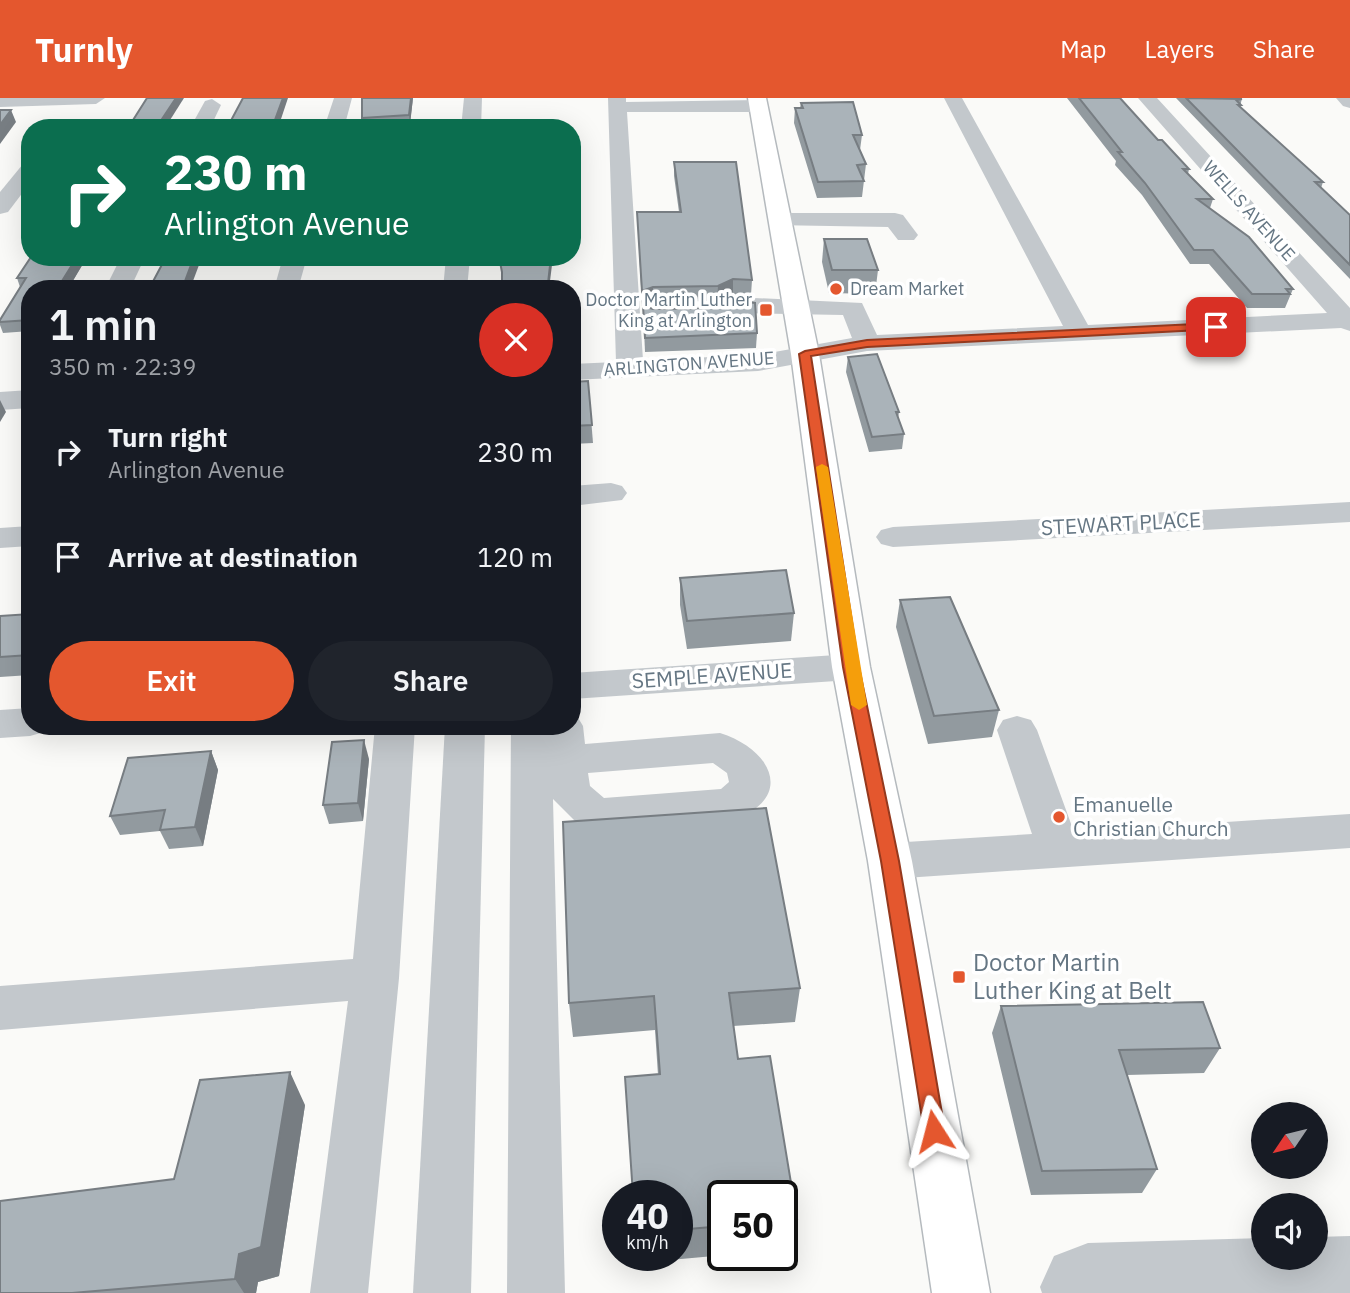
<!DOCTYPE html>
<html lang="en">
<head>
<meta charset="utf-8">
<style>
	body { margin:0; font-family:"IBM Plex Sans",sans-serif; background:#20242c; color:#f1f3f6; height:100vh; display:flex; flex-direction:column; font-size:26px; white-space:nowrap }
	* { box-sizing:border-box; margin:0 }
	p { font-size:23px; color:#9ea1a6 }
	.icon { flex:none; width:38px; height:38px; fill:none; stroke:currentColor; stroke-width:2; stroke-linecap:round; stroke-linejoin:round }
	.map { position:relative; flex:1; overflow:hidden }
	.panel { position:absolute; left:21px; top:182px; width:560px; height:455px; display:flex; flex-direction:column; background:#171b24; border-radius:28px; box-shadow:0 7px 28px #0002 }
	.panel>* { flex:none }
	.top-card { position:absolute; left:21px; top:21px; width:560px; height:147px; border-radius:28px; box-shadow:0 7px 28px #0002; background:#0b6e4f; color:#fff; overflow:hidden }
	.needle { width:46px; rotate:235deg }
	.tools { position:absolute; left:1251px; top:1004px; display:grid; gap:14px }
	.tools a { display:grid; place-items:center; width:77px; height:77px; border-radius:50%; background:#171b24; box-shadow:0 7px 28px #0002; font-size:35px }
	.speed { position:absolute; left:602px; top:1082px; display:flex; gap:14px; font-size:35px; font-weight:700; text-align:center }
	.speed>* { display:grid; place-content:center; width:91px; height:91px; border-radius:50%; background:#171b24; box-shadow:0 7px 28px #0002; line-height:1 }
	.speed small { font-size:18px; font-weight:400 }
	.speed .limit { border:4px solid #111; border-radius:10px; background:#fff; color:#111 }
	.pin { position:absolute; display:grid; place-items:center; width:60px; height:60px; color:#fff; margin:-30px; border-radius:14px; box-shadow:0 4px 10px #0006 }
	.me { position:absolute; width:77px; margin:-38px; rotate:351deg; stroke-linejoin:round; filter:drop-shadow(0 0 5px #0008) }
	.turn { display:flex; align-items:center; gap:24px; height:147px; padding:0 28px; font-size:32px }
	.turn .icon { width:91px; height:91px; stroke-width:2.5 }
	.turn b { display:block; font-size:49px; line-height:60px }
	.round { display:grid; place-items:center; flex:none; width:74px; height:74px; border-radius:37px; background:#20242c }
	.head { display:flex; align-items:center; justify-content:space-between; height:119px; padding:0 28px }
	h1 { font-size:42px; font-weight:600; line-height:52px }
	.action { display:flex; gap:14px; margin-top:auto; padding:14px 28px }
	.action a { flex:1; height:80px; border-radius:42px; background:#e4572e; color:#fff; font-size:28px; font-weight:600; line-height:80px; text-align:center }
	.action a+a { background:#20242c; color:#f1f3f6 }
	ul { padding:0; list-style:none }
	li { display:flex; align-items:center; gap:21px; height:105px; padding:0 28px }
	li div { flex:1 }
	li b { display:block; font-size:26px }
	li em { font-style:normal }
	header { display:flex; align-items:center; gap:42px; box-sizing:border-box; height:98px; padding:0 35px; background:#e4572e; color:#fff }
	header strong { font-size:33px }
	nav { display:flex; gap:38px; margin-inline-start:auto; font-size:24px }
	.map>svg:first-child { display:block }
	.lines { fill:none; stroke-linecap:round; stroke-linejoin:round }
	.major-casing { stroke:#b5babe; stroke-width:3 }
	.minor { fill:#c3c8cc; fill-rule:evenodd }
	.major { fill:#fff; fill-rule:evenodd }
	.wall { fill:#929a9f }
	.shaded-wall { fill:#777d82 }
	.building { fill:#aab3b9; stroke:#777d82; stroke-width:2 }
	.route { fill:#e4572e; stroke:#94391e; stroke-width:2 }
	.slow { fill:#f59e0b }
	.poi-dot { fill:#e4572e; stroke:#fff; stroke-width:2.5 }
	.labels { text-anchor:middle; stroke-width:7; stroke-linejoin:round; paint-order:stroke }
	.far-street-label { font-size:18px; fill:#657683; stroke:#fff }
	.far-poi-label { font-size:18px; fill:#657683; stroke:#fff; text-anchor:start }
	.street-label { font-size:21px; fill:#657683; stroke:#fff }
	.poi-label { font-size:21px; fill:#657683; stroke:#fff; text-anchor:start }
	.near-poi-label { font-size:24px; fill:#657683; stroke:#fff; text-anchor:start }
</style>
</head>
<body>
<header>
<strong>Turnly</strong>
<nav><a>Map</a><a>Layers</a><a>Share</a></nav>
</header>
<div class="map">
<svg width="1350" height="1195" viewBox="0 0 1350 1195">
	<rect width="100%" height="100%" fill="#fafaf8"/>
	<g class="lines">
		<g class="major-casing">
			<polygon id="major" points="748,0 766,0 819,256 870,569 912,763 990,1195 932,1195 868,763 832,569 791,256"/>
		</g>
		<g class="minor">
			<polygon points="0,0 105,0 96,6 0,9"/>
			<polygon points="334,0 352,0 344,30 324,30"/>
			<polygon points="464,0 482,0 481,30 461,30"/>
			<path d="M608 0H626V4L759 2 768 8 759 14H627L643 262 758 257 852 240 843 217 740 215C727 224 710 223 695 219L691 214 695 209 718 206 734 199 862 205 877 237 1063 228 944 0H962L1088 227 1327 215 1138 0H1157L1350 210V233L1341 230 867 253 758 273 572 282V266L616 264Z"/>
			<polygon points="1336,0 1350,0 1350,10 1343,8"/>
			<polygon points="212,1 221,7 210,30 190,30 205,3"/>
			<polygon points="30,64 30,85 8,114 0,116 0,94 23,66"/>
			<polygon points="780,115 895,115 903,117 918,137 914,142 898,142 888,129 772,127 769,122 772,117"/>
			<polygon points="121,159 145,159 130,191 105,191"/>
			<polygon points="283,159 307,159 298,191 274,191"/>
			<polygon points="446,159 470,159 467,191 443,191"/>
			<polygon points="30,292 30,310 0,312 0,294"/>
			<polygon points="611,385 622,388 627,395 622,402 572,408 572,388"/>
			<polygon points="1350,404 1350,424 893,449 881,446 876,439 881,432 893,429"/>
			<polygon points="30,428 30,448 0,450 0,430"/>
			<polygon points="851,556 864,560 870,569 864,578 851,582 572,601 572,575"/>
			<polygon points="30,610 30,628 47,628 44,634 30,638 0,640 0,612"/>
			<path d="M572 617 577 618 583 628 585 646 720 635C774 652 795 702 731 722L596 733 581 729 553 701 565 1195H507L511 628H572ZM713 665 727 675 729 684 721 691 604 700 590 688 588 675Z"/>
			<polygon points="1017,618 1031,622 1037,632 1074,734 1350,716 1350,750 890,781 874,775 868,763 874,751 890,745 1032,736 997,632 1003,622"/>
			<polygon points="375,628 415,628 399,880 368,1195 310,1195 348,903 0,932 0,888 353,861"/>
			<polygon points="445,628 485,628 471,1195 413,1195"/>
			<polygon points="1350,1138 1350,1195 1042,1195 1040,1189 1054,1158 1088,1145 1264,1140 1264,1160 1316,1160 1316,1139"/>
		</g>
		<use href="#major" class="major"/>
	</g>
	<g class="wall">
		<polygon points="362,0 413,0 410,26 363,28 362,20"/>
		<polygon points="1067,0 1120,0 1158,42 1189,71 1188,76 1213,101 1210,110 1293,191 1285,210 1247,210 1209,166 1190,166 1142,97 1115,67 1116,63"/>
		<polygon points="1176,0 1242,0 1240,9 1323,84 1321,90 1350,117 1350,181"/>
		<polygon points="801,5 862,37 860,52 866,66 862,99 817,100 794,25 795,10 800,10"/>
		<polygon points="674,64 752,182 751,197 733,197 717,203 653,204 642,208 637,114 679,114 674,78"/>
		<polygon points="824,141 878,172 875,196 829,195 822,164"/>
		<polygon points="31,159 87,159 68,191 30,191 30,233 3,235 0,227 0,222 20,189 17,180"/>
		<polygon points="643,208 757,235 756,250 645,254"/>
		<polygon points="848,259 899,314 898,321 904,336 902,351 869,354 846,274"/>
		<polygon points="588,283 593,345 572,346 572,284"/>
		<polygon points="680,480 794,515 791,543 687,551 680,507"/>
		<polygon points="900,502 999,612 992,639 928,646 896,529"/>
		<polygon points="30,516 30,577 0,579 0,518"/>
		<polygon points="211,653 218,672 203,748 169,751 160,733 120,737 110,718"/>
		<polygon points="369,661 363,723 329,726 323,707"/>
		<polygon points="563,724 800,890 795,924 733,928 738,961 797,1121 792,1151 782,1152 782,1097 723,1097 723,1157 725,1157 637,1165 637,1157 677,1157 677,1097 658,977 655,932 573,939 569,905"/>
		<polygon points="1001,908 1220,950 1204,975 1127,977 1157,1071 1142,1095 1031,1097 992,935"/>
		<polygon points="305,1007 279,1178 258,1184 256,1195 0,1195 174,1081"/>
	</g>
	<g class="shaded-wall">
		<polygon points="176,0 184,0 165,30 156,30"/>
		<polygon points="283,0 288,0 278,30 272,30"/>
		<polygon points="411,0 413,0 410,26 409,17"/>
		<polygon points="11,12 16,24 0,46 0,27"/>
		<polygon points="77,159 87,159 68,191 57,191"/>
		<polygon points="194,159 202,159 190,191 182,191"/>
		<polygon points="551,159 553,159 549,191 548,185"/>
		<polygon points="733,181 733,197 717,203 718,188"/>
		<polygon points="653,189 653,204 642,208 642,193"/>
		<polygon points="0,302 6,314 0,324"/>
		<polygon points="364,642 369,661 363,723 358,705"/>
		<polygon points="211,653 218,672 203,748 195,729"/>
		<polygon points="290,974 305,1007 279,1178 258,1184 256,1195 244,1195 235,1181 239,1156"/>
	</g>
	<g class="building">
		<polygon points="147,0 176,0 156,30 128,30"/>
		<polygon points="243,0 283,0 272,30 227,30"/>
		<polygon points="362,0 411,0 409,17 362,20"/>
		<polygon points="1079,0 1120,0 1158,42 1162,42 1189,71 1183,71 1213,101 1197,101 1249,139 1293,191 1286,191 1290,196 1252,196 1213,152 1194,152 1145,85 1118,54 1122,54"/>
		<polygon points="1186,0 1242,1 1236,2 1241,7 1238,7 1323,84 1315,84 1350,117 1350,167"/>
		<polygon points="853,4 862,37 853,37 866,66 857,67 864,83 818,84 795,10 803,10 801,5"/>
		<polygon points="0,12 11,12 0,27"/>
		<polygon points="674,64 736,64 752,182 733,181 718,188 653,189 642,193 637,114 681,114"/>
		<polygon points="824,141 867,141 878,172 832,172"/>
		<polygon points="31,159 77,159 57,191 30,191 30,222 0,224 0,222 26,180 17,180"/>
		<polygon points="166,159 194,159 182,191 149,191"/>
		<polygon points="499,159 551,159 548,185 564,186 564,191 502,191 502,174"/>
		<polygon points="741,203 755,205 757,235 645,240 643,208 653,211 724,210"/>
		<polygon points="877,256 899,314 896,314 904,336 872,339 848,259"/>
		<polygon points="588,283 592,327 572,328 572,284"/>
		<polygon points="786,472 794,515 687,523 680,480"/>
		<polygon points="950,499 999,612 934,618 900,502"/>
		<polygon points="30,516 30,557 0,559 0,518"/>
		<polygon points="364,642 358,705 323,707 332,644"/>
		<polygon points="211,653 195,729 160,732 165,712 110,718 128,660"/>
		<polygon points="766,710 800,890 729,895 738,961 770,958 797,1121 782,1122 782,1097 723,1097 723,1128 677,1132 677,1097 633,1097 625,979 660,976 654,898 569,905 563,724"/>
		<polygon points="1203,904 1220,950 1119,952 1157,1071 1042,1073 1001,908"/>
		<polygon points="290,974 261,1149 239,1156 235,1181 72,1195 0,1195 0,1103 174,1081 200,982"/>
	</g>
	<polygon class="route" points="1216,225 1220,226 1220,231 867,249 811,258 859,569 899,763 945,1033 942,1040 934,1044 927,1040 924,1033 881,763 843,569 799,256 805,253 867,242"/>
	<polygon class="slow" points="822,366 828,369 867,607 859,612 851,607 816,369"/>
	<g class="poi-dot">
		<circle cx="836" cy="191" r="7"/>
		<rect x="759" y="205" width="14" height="14" rx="3.5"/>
		<circle cx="1059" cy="719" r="7"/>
		<rect x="952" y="872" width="14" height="14" rx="3.5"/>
	</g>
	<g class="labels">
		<g class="far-street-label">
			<text transform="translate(1249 113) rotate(48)" y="6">WELLS AVENUE</text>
			<text transform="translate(689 266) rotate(-4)" y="6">ARLINGTON AVENUE</text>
		</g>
		<g class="far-poi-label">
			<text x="850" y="197">Dream Market</text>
			<text x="752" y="208" text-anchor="end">Doctor Martin Luther<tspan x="752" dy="21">King at Arlington</tspan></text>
		</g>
		<g class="street-label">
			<text transform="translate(1121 426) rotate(-3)" y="7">STEWART PLACE</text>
			<text transform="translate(712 578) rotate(-4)" y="7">SEMPLE AVENUE</text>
		</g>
		<g class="poi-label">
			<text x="1073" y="714">Emanuelle<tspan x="1073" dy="24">Christian Church</tspan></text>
		</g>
		<g class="near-poi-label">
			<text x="973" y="873">Doctor Martin<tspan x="973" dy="28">Luther King at Belt</tspan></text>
		</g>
	</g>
</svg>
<div class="tools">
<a><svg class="needle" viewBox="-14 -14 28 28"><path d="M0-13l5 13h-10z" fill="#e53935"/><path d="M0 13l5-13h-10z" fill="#9ea1a6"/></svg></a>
<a><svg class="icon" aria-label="sound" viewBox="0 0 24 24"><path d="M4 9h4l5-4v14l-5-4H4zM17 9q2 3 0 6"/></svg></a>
</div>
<div class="speed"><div>40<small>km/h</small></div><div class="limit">50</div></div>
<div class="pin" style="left:1216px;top:229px;background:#d93025"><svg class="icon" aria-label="arrive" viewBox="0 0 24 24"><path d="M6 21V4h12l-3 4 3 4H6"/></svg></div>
<svg class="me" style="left:934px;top:1033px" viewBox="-20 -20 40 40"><path d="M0-17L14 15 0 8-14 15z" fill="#e4572e" stroke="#fff" stroke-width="4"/></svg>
<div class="top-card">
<div class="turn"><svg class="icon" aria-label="right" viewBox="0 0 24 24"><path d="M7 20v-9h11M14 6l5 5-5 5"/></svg><div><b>230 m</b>Arlington Avenue</div></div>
</div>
<section class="panel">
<div class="head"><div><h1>1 min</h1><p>350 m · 22:39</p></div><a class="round" style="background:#d93025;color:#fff"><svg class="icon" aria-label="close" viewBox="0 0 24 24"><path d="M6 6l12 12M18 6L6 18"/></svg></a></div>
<ul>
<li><svg class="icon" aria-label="right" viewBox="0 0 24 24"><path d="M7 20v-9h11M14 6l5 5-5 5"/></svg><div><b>Turn right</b><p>Arlington Avenue</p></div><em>230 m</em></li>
<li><svg class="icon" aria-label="arrive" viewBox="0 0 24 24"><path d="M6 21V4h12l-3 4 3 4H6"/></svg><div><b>Arrive at destination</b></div><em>120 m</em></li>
</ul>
<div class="action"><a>Exit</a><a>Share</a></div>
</section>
</div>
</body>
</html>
